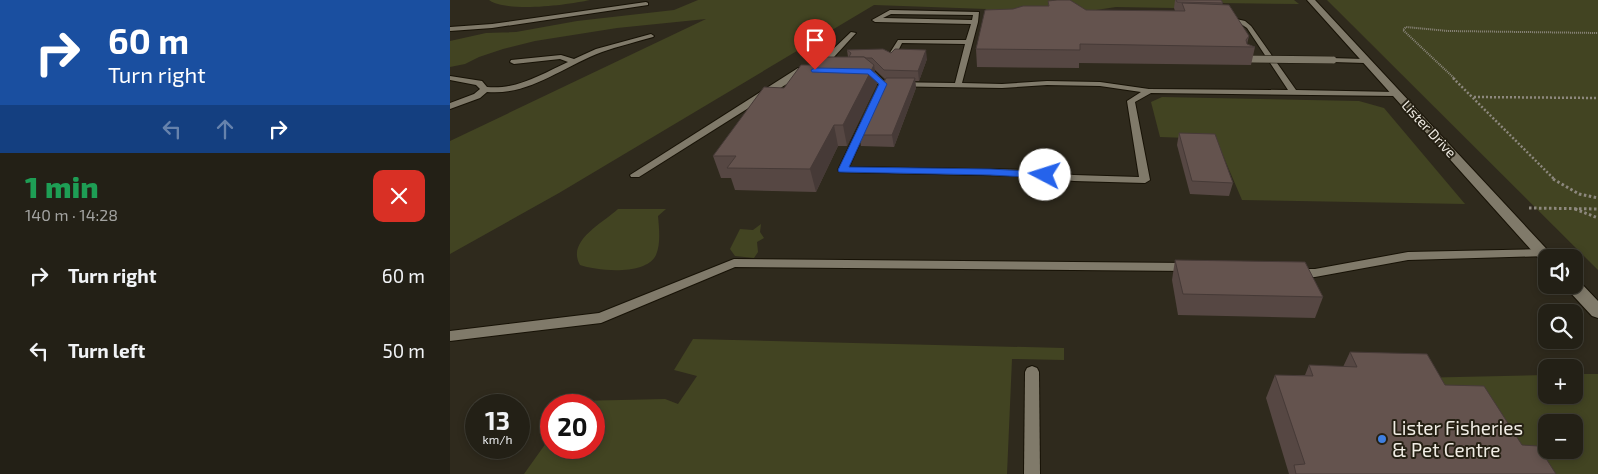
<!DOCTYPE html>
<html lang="en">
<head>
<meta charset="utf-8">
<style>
	body { margin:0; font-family:"Exo 2",sans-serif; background:#2b281f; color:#f1f3f6; height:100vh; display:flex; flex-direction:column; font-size:19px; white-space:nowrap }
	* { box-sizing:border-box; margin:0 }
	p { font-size:16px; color:#a3a3a1 }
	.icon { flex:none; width:28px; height:28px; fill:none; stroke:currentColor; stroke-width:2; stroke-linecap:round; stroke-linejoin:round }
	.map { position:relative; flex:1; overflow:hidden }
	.drawer { display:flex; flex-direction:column; background:#232016; width:450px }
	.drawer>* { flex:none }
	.guide { background:#1a4fa0; color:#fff; overflow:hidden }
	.controls { position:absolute; left:1088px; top:249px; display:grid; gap:10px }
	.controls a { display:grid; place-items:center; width:45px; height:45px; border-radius:10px; background:#232016; box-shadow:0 2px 8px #0003,0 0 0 1px #403e35; font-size:25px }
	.speed { position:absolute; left:15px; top:394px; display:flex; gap:10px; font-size:25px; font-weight:700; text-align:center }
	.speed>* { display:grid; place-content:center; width:65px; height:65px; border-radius:50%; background:#232016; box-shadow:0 2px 8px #0003,0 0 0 1px #403e35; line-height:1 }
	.speed small { font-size:12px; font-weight:400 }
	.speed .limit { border:8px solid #d22; background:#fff; color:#111 }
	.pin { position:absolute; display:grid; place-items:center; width:42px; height:42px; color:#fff; margin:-51px -21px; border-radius:50% 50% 50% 0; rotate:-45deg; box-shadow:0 0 5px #0007 }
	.pin .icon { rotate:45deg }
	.me { position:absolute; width:55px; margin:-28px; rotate:275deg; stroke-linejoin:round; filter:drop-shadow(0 0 4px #0008) }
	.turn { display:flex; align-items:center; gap:18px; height:105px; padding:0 25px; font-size:22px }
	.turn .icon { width:65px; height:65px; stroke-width:2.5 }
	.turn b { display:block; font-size:35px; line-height:42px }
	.lanes { display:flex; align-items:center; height:48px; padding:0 25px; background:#0003; justify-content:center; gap:25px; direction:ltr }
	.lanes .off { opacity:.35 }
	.round { display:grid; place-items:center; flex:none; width:52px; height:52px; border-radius:10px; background:#2b281f }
	.summary { display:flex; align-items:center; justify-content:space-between; height:85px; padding:0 25px }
	h1 { font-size:30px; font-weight:800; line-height:38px; color:#1e9e55 }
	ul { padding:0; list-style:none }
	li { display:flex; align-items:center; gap:15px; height:75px; padding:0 25px }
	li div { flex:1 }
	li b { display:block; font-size:19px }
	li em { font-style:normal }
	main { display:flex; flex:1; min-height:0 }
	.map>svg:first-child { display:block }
	.green { fill:#424422; fill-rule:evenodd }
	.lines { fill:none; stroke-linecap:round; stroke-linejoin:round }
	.lane-casing { stroke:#171206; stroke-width:2 }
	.street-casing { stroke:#171206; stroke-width:2 }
	.path-far2 { stroke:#8d887e; stroke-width:2; stroke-dasharray:1 1; stroke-linecap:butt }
	.path-far1 { stroke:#8d887e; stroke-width:2.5; stroke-dasharray:2 2; stroke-linecap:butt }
	.path { stroke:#8d887e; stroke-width:3; stroke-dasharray:2.5 2.5; stroke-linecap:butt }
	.lane { fill:#807a6a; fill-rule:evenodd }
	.street { fill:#807a6a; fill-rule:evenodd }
	.lane-bridge-casing { stroke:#171206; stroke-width:8; stroke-linecap:butt }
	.lane-bridge { stroke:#807a6a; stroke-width:7 }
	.wall { fill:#564743 }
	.shaded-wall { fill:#463a37 }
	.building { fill:#64534e; stroke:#463a37 }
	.route { fill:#2563eb; stroke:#184099 }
	.shop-dot { fill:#3f7fe0; stroke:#252013; stroke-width:2 }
	.labels { text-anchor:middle; stroke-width:4; stroke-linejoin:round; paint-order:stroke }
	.far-street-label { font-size:14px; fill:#f0ece4; stroke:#252013 }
	.near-poi-label { font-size:19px; fill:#f0ece4; stroke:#252013; text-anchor:start }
</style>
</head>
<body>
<main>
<section class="drawer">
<div class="guide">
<div class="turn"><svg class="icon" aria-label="right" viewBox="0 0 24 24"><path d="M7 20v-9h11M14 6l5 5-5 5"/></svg><div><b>60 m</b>Turn right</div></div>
<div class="lanes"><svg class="icon off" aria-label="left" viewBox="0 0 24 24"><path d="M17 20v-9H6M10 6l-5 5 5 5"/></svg><svg class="icon off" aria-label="ahead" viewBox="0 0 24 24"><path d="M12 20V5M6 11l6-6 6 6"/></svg><svg class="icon" aria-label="right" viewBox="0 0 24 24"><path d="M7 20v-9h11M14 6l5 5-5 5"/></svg></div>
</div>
<div class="summary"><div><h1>1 min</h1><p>140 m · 14:28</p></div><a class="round" style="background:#d93025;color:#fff"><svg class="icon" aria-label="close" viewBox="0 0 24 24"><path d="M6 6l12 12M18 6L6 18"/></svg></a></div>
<ul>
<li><svg class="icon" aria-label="right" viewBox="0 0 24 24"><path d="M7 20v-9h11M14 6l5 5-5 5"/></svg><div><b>Turn right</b></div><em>60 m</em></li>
<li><svg class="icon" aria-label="left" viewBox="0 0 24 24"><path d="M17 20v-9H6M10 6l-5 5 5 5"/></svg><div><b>Turn left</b></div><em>50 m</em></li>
</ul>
</section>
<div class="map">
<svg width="1148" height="474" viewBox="0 0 1148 474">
	<rect width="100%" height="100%" fill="#2f2a1d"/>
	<g class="green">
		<path d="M39 0H140C117 5 57 13 39 0Z"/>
		<polygon points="248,0 844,0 849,4 769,3 724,8 666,7 540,26 536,9 424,5 109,193 0,254 0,141 256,19 167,28 85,41 53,49 29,57 15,64 0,67 0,41 36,33 66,32 127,21 224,10"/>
		<polygon points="877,0 1148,0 1148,270"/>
		<polygon points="712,97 909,101 934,108 1015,204 792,200 766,139 710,137 701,102"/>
		<path d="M168 209H216L208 216C209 228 211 243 206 255 196 276 147 271 130 265 116 241 153 223 168 209Z"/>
		<polygon points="311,224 310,232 314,238 307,242 308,252 304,258 285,256 280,249 290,229 303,230"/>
		<polygon points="243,339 614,348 614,360 562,359 557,474 74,474 101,436 101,448 144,448 144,405 123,405 126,401 215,399 228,404 247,376 224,370"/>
		<path d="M1124 374H1148V474H1070L963 378 1096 375V395H1124ZM1096 422H1124V450H1096Z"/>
	</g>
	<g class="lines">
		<g class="lane-casing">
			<g id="lane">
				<polygon points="196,2 198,3 198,5 42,28 0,31 0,27 42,24"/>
				<path d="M440 10 529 12 528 22 512 83 552 84 597 81 650 82 699 89 838 90 797 28 791 24 771 19 770 18 773 16 795 21 801 26 846 90 946 92 950 94 946 96 701 93 685 102 700 180 695 183 624 181 581 176 390 172 388 170 411 122 415 119 419 122 399 167 581 170 624 175 689 177 677 101 691 92 650 86 597 85 552 88 430 86 418 74H410V70H423L435 82 505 83 515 44 452 43 443 61 436 59 448 40H516L521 24 425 22 422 20ZM441 14 523 15 522 20 433 18Z"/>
				<polygon points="401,32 406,33 384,57 395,60 395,64 376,60 376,56"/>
				<path d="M201 34 204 36 203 37C186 42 169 46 152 52 114 66 79 96 37 92L30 98 0 109V103L24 94 30 89 26 85 0 80V76L32 81 37 87C67 90 92 74 118 62L110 59 64 64 60 62 61 60 111 55 124 59 146 49Z"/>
				<polygon points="880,58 915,59 919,61 915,63 883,62 879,60"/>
				<polygon points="348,68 355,68 359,70 189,177 181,177 180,175"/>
				<polygon points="1093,249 1099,253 1097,256 958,260 865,277 847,277 841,273 847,269 865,269 958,252"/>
				<polygon points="284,259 738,263 744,267 738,271 285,267 151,323 0,341 0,331 149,313"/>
				<polygon points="582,366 587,368 589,372 590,474 574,474 575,372 577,368"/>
			</g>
		</g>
		<g class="street-casing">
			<g id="street">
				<polygon points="857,0 865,0 1105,258 1096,258 1096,263 1092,262"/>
				<polygon points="1124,280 1129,281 1148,301 1148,318 1142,316 1117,289 1115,285 1124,285"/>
			</g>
		</g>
		<polyline class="path-far2" points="1005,79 953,30 956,27 998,31 1148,33"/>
		<g class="path-far1">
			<polyline points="1003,78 1105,180"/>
			<polyline points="1024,97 1148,98"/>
		</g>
		<g class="path">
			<polyline points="1103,179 1129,194 1148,198"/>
			<polyline points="1079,208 1148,209"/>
			<polyline points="1125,209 1148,218"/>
		</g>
		<use href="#lane" class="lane"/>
		<use href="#street" class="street"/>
		<g class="lane-bridge-casing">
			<polyline id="lane-bridge" points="797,59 883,60"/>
		</g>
		<use href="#lane-bridge" class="lane-bridge"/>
	</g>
	<g class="wall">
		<polygon points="725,0 771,0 773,3 772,4 799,36 797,44 805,47 801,65 629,63 629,68 527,67 526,49 563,9 598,6 598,1 636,10 725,11 724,8"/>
		<polygon points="397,50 441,53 477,59 469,81 465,81 466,88 444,147 411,146 409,135 435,79 424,69 427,84 397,146 388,146 366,192 285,190 281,178 271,178 263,156 334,88 361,65 398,57"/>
		<polygon points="729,133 783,183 779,196 740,194 727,145"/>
		<polygon points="725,260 873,297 865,318 728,315 722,280"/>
		<polygon points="900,352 995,385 1072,445 1106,474 839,474 816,398 825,375 855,375 859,365 893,367"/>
	</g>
	<g class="shaded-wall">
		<polygon points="476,50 477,59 469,81 468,71"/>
		<polygon points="424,65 427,84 397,146 393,125"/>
		<polygon points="465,78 466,88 444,147 442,135"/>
		<polygon points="384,125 388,146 366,192 360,169"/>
	</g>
	<g class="building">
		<polygon points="607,0 620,0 636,10 735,11 732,3 779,5 799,36 796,40 797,44 805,47 630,44 630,50 526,49 535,10 563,9 573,6 599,6 598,1"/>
		<polygon points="726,0 771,0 773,3 727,2"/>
		<polygon points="433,49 441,53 445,49 476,50 468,71 434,70 422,58 416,58 414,57 399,57 401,53 397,50"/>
		<polygon points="366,57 414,57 424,65 393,125 384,125 360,169 277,168 286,156 263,156 314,87 334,88 351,65 361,65"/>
		<polygon points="436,78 465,78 442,135 409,135"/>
		<polygon points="729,133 765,134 783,183 742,181"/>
		<polygon points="725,260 855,262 873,297 733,294"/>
		<polygon points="900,352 977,354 995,385 1034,386 1072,445 1088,446 1106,474 846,474 844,465 855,464 825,375 863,376 859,365 907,367"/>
	</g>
	<polygon class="route" points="365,68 420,69 437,84 399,167 540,169 595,172 600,175 595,178 540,175 389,172 388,170 429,84 418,74 362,72 361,70"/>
	<circle class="shop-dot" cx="932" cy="439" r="5"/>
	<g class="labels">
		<g class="far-street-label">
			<text transform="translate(979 129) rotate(47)" y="5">Lister Drive</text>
		</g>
		<g class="near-poi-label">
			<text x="942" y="435">Lister Fisheries<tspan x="942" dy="22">&amp; Pet Centre</tspan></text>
		</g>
	</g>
</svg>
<div class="controls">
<a><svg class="icon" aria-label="sound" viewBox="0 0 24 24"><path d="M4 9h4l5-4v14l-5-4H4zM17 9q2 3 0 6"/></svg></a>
<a><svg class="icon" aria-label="search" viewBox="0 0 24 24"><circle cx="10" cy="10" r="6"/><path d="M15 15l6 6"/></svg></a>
<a>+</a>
<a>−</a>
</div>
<div class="speed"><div>13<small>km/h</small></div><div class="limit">20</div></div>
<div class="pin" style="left:365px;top:70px;background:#d93025"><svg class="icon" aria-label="arrive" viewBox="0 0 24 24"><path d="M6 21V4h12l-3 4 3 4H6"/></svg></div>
<svg class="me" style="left:595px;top:175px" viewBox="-20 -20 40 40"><circle r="19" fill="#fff"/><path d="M0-13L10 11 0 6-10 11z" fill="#2563eb"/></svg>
</div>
</main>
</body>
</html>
